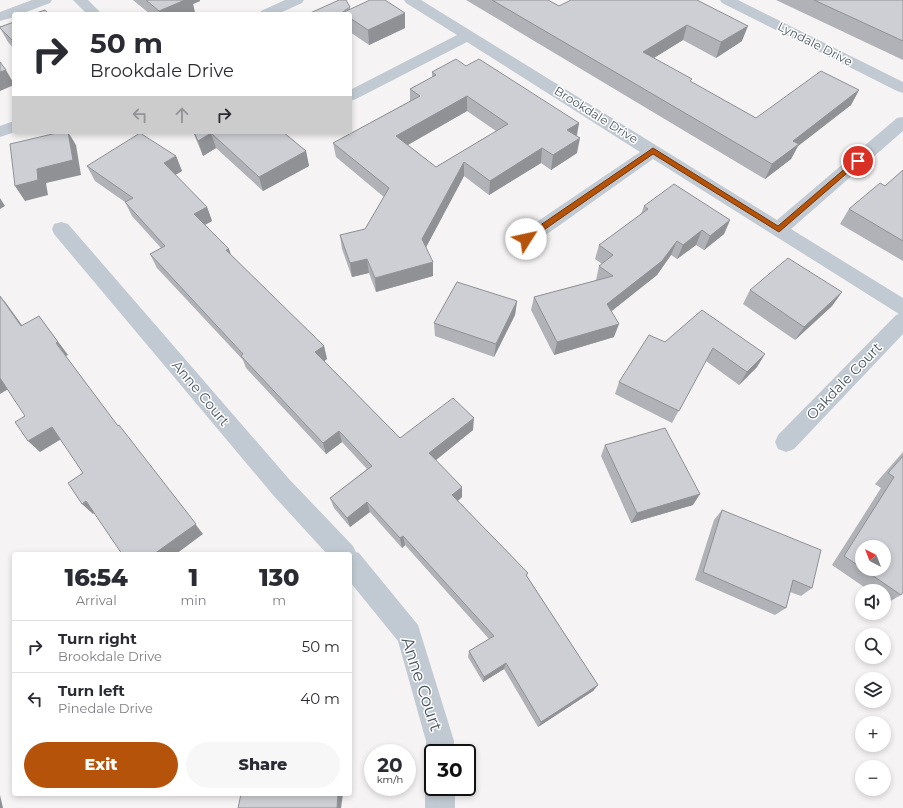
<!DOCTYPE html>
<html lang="en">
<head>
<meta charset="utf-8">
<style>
	body { margin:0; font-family:Montserrat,sans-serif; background:#f7f7f7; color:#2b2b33; height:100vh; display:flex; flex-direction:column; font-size:15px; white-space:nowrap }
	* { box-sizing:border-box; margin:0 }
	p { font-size:13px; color:#7c7c81 }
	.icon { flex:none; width:22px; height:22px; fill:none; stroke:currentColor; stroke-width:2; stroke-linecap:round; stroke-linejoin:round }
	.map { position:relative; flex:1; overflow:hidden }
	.side { position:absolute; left:12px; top:552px; width:340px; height:244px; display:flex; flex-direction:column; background:#fff; border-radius:4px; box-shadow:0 2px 6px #0003 }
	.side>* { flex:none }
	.top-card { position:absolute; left:12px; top:12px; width:340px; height:122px; border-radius:4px; box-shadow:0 2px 6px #0003; background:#fff; color:#2b2b33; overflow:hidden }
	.needle { width:26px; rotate:318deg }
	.fabs { position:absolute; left:855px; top:540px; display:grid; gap:8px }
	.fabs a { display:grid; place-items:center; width:36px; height:36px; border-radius:50%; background:#fff; box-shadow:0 2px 6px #0003; font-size:20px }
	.speed { position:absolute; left:364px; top:744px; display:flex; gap:8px; font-size:20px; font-weight:700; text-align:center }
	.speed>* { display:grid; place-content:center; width:52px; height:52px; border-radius:50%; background:#fff; box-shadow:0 2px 6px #0003; line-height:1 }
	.speed small { font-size:10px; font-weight:400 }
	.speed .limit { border:2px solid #111; border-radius:6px; background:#fff; color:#111 }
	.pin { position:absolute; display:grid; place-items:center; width:34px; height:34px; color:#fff; margin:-17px; border:2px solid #fff; border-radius:50%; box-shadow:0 1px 4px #0007 }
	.me { position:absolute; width:44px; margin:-22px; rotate:55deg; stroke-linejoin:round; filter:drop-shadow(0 0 3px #0008) }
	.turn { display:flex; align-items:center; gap:14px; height:84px; padding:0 12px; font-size:18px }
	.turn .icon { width:52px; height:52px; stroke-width:2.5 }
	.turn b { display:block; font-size:28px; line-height:34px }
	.lanes { display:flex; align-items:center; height:38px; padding:0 12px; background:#0003; justify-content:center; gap:20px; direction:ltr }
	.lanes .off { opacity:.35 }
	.eta { display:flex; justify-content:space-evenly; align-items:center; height:68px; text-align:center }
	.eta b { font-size:24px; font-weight:800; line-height:28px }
	.primary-button { display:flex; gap:8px; margin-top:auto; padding:8px 12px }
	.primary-button a { flex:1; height:46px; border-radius:24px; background:#b45309; color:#fff; font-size:16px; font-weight:800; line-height:46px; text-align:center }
	.primary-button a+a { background:#f7f7f7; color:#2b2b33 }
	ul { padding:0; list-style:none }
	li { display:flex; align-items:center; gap:12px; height:52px; padding:0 12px; border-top:1px solid #e1e1e2 }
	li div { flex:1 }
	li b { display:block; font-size:15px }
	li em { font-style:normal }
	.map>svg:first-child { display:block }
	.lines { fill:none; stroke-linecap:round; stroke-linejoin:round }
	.minor { fill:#c1cad2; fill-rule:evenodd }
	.wall { fill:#b0b2b7; fill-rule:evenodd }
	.shaded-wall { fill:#909195 }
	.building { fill:#cdcfd5; stroke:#909195; fill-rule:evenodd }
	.route { fill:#b45309; stroke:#753606 }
	.labels { text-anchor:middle; stroke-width:3; stroke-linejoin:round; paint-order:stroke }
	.far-street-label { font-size:12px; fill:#4a5661; stroke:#fff }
	.street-label { font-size:14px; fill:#4a5661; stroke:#fff }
	.near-street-label { font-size:17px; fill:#4a5661; stroke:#fff }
</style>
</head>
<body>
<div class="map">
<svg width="903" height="808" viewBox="0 0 903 808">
	<rect width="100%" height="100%" fill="#f5f3f3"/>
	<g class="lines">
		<g class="minor">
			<polygon points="32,0 52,0 50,3 21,14 14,14 14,17 0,21 0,12"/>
			<polygon points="73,0 88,0 102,14 87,14"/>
			<polygon points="285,0 304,0 302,3 278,14 259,14 261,11"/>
			<polygon points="404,0 421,0 777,220 897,118 903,117 903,131 791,229 903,298 903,334 794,449 786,452 778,449 775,442 778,435 896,315 899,314 653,159 533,244 526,246 519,244 517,239 519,234 640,152 467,42 356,99 350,101 350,90 457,35 406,3"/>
			<polygon points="720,0 738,0 903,82 903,93 897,91 722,3"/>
			<polygon points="14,121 15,132 0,137 0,126"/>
			<polygon points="61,222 68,224 289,479 353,546 356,552 359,553 418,625 454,741 454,753 433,753 433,765 430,763 426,753 426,741 398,641 350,582 350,554 327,554 273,495 54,234 52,229 54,224"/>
			<polygon points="433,775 433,787 455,787 455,808 425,808 425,787 430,777"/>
		</g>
	</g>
	<g class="wall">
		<polygon points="133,0 200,0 200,1 193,4 195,13 192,14 150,14"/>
		<polygon points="466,0 548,0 559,6 697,0 742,41 716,58 683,40 654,58 691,82 756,118 859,90 851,105 798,146 791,159 765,179"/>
		<polygon points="776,0 903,0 903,60"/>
		<polygon points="350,7 350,9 405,28 369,45 350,32 350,14 308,14"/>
		<polygon points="14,22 14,49 8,42 0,28 0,27"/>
		<path d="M466 66 579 123 577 136V153L551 170 541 163 489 195 464 176 426 247 433 276 376 292 369 273 352 277 342 249 340 235 365 229 384 197 336 157 333 143 410 101V89L432 77V72ZM467 111 496 131 436 167 408 145Z"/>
		<polygon points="193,132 283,132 306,151 309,166 263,191 216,148 203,156"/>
		<polygon points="176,156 182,171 175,175 207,207 212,221 205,225 231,255 324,346 327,359 324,361 400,438 473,430 435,460 462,497 458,501 528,573 527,576 598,685 593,691 538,727 504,669 483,682 468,657 469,651 489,639 405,545 402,548 370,512 350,527 334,508 330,498 367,469 342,442 326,454 246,368 243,360 157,268 150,254 161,248 132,216 125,202 95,181 87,166"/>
		<polygon points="903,170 903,261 840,224 849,209 885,186"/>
		<polygon points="644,206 730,220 724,234 704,250 696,245 677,259 671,255 657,275 611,311 614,337 554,355 531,310 534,297 597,280 596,280 599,266 602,264 595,259 599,245 641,214"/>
		<polygon points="750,290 842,292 832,306 795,340 743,304"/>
		<polygon points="517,301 515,315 494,357 435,336 434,323"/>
		<polygon points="702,310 757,367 739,385 706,361 672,423 615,394 619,382 665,342"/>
		<polygon points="605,445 693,505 631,523 601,456"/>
		<path d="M903 452V592L901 595 887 603 884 601V591H870L832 565 881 488 875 484ZM862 547 884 569H862Z"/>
		<polygon points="722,510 812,588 801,596 790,592 786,608 775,615 695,580 714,520"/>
	</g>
	<g class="shaded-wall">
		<polygon points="185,0 200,0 200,1 193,4 195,13 192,14 160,14 159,11"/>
		<polygon points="405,13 405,28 369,45 368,30"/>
		<polygon points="687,25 683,40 639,67 643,52"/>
		<polygon points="748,26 742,41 716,58 721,42"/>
		<polygon points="6,70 14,84 14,85 0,91 0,72"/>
		<polygon points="859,90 851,105 798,146 791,159 765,179 772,164 793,141"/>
		<polygon points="467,96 467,111 397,151 396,136"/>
		<polygon points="579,123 576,138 567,130"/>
		<polygon points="68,132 76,145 81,175 46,183 48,195 25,201 15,186 37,169"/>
		<polygon points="211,133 216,148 203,156 198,141"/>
		<polygon points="580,138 577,153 551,170 553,155"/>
		<polygon points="542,148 541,163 489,195 490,181"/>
		<polygon points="306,151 309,166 263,191 259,177"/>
		<polygon points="176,156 182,171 170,178 164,163"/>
		<polygon points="464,162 464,176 423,253 422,239"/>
		<polygon points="0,198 5,206 0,209"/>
		<polygon points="207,207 212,221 199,228 194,214"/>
		<polygon points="730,220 724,234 704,250 710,236"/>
		<polygon points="702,230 696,245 677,259 683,245"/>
		<polygon points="677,241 671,255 657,275 603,318 607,304"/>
		<polygon points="229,249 234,263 226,250"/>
		<polygon points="367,259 369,273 352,277 350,263"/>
		<polygon points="433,262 433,276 376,292 375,278"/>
		<polygon points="842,292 832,306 795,340 804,327"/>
		<polygon points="0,296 6,303 32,339 21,326"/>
		<polygon points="517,301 515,315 494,357 496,344"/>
		<polygon points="39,316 68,355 66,356 127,437 56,343"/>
		<polygon points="619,324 614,337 554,355 557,342"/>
		<polygon points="324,346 327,359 319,365 315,352"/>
		<polygon points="765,354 757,367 739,385 747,372"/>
		<polygon points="0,377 10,388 0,394"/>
		<polygon points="474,418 473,430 430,465 429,453"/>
		<polygon points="52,427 63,438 40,452 28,441"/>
		<polygon points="339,431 342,442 326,454 323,443"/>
		<polygon points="128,437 203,534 176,554 154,554"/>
		<polygon points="462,487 462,497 452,506 452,495"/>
		<polygon points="700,494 693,505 631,523 637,513"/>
		<polygon points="86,501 97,511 93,514 82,504"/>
		<polygon points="367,502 370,512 350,527 347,518"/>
		<polygon points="403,536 405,545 402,548 400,538"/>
		<polygon points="506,663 504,669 483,682 484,677"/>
		<polygon points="598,685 593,691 538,727 541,722"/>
		<polygon points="338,794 343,794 341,808 337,808"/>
		<polygon points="0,795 3,808 0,808"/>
	</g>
	<g class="building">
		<polygon points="146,0 185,0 159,11"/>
		<polygon points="339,0 346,0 350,7 340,14 308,14"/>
		<polygon points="370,0 385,0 405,13 368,30 350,18 350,14 344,14 342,13"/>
		<polygon points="492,0 548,0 559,6 571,0 697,0 748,26 721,42 687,25 643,52 692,79 690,81 756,118 821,71 859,90 793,141 799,144 772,164"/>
		<polygon points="814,0 903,0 903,41"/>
		<polygon points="45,10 49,14 33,14"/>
		<polygon points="14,22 14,42 0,28 0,27"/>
		<path d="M456 59 466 66 479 59 579 123 567 130 580 138 553 155 542 148 490 181 464 162 422 239 433 262 375 278 367 259 350 263 340 235 365 229 389 188 333 143 420 96 410 89 436 75 432 72ZM467 96 508 124 436 167 396 136Z"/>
		<polygon points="0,62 6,70 0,72"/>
		<polygon points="61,132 68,132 73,160 37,169 38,180 15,186 10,144"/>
		<polygon points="194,132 283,132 306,151 259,177 211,133 198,141"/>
		<polygon points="140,133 176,156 164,163 207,207 194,214 229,249 226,250 324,346 315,352 400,438 453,398 474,418 429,453 462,487 452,495 528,573 526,575 598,685 541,722 506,663 484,677 469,651 494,636 403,536 400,538 367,502 347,518 330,498 372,466 339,431 323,443 241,356 243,354 150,254 165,246 125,202 133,198 87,166"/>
		<polygon points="903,170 903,241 849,209 880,183 885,186"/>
		<polygon points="674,184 730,220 710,236 702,230 683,245 677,241 662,261 607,304 619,324 557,342 534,297 613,276 599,266 613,255 599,245 648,209 644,206"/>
		<polygon points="788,258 842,292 804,327 750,290"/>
		<polygon points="457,282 517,301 496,344 434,323"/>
		<polygon points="0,296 21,326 39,316 58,342 56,343 118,426 119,425 196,524 154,554 122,554 86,501 82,504 68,483 83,473 52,427 28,441 15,422 25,416 0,378"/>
		<polygon points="702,310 765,354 747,372 713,348 679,411 619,382 649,335 665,342"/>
		<polygon points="665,428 700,494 637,513 605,445"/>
		<polygon points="903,456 903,592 901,595 863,569 884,569 884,547 862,547 862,568 844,556 894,477 888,473"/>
		<polygon points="722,510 821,550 812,588 793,580 786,608 703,572"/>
		<polygon points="241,794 338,794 337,808 238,808"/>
	</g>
	<polygon class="route" points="653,148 778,226 855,160 860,160 861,161 779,232 653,154 528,241 523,241 523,237"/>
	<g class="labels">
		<g class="far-street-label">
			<text transform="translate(815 44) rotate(27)" y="4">Lyndale Drive</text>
			<text transform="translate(596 115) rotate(32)" y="4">Brookdale Drive</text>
		</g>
		<g class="street-label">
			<text transform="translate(844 381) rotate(-46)" y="5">Oakdale Court</text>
			<text transform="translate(201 393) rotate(50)" y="5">Anne Court</text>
		</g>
		<g class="near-street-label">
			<text transform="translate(422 684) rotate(72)" y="6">Anne Court</text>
		</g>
	</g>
</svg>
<div class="fabs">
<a><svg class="needle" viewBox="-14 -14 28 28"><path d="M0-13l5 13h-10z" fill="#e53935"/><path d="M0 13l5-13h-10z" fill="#7c7c81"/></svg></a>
<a><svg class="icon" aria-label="sound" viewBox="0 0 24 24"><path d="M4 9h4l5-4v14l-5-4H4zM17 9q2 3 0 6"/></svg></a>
<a><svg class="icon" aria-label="search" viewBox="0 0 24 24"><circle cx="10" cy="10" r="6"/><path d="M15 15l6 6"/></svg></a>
<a><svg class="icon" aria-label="layers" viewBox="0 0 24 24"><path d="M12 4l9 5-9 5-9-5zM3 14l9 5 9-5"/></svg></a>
<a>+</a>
<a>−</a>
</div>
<div class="speed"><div>20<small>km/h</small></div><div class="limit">30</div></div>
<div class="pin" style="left:858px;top:161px;background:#d93025"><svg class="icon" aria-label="arrive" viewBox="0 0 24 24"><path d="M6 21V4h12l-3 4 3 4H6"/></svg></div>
<svg class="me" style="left:526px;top:239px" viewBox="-20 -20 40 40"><circle r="19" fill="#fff"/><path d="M0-13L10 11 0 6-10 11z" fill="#b45309"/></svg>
<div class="top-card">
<div class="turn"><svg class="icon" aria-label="right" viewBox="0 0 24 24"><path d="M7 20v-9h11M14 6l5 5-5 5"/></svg><div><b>50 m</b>Brookdale Drive</div></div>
<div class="lanes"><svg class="icon off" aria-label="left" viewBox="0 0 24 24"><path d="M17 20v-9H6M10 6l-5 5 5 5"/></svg><svg class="icon off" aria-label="ahead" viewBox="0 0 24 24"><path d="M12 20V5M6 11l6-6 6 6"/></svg><svg class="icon" aria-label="right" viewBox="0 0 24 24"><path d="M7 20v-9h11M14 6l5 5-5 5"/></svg></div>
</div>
<section class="side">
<div class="eta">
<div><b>16:54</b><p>Arrival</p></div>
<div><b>1</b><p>min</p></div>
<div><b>130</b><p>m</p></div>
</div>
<ul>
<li><svg class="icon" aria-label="right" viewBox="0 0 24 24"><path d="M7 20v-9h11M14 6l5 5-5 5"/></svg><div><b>Turn right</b><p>Brookdale Drive</p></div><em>50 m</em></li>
<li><svg class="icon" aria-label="left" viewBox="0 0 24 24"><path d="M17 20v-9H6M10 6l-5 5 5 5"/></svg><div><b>Turn left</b><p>Pinedale Drive</p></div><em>40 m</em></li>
</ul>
<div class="primary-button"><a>Exit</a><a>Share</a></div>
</section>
</div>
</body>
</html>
